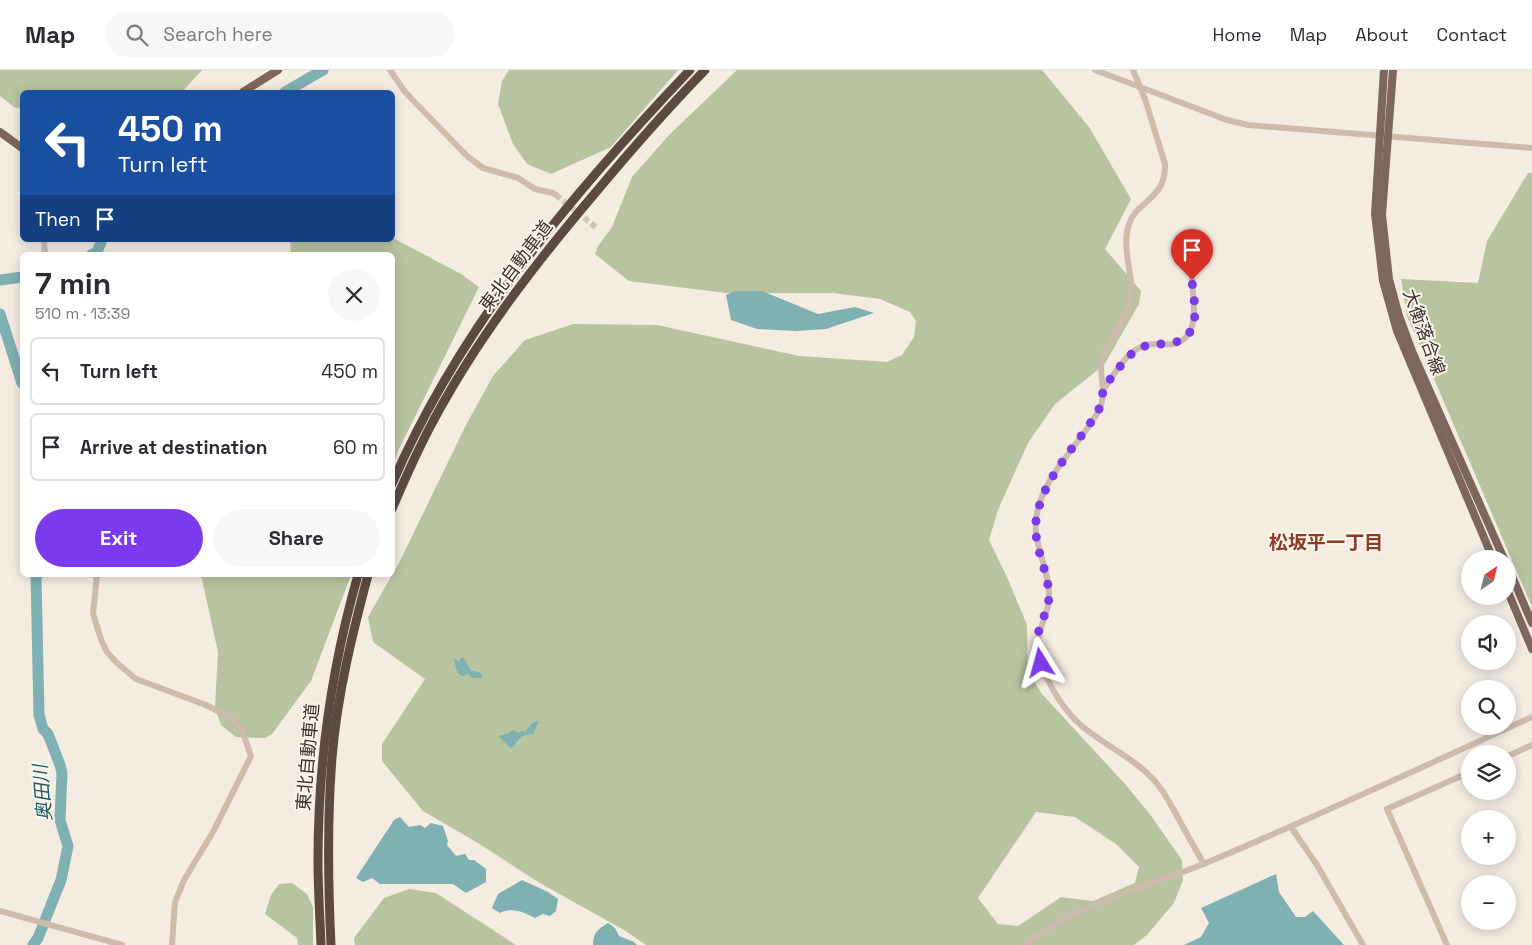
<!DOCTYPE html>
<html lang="en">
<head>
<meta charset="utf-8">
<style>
	body { margin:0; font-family:"Space Grotesk","Noto Sans JP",sans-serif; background:#f7f7f7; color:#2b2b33; height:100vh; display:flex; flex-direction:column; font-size:19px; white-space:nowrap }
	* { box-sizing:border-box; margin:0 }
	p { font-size:16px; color:#7c7c81 }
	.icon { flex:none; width:28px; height:28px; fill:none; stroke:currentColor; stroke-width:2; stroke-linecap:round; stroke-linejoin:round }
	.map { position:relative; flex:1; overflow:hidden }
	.panel { position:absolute; left:20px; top:182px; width:375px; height:325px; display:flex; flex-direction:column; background:#fff; border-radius:8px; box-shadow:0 2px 12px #0003 }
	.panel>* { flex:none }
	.banner { position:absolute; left:20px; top:20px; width:375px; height:152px; border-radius:8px; box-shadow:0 2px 12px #0003; background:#1a4fa0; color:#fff; overflow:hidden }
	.needle { width:32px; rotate:35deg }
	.fabs { position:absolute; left:1461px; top:480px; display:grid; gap:10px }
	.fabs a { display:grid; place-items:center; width:55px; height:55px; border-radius:50%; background:#fff; box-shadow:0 2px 12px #0003; font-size:25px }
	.pin { position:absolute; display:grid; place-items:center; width:42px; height:42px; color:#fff; margin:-51px -21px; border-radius:50% 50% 50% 0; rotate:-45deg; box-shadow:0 0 5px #0007 }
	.pin .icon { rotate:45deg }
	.me { position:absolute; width:55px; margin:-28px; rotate:352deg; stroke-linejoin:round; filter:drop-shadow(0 0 4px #0008) }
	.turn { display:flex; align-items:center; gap:18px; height:105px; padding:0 15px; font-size:22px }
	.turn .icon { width:65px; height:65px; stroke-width:2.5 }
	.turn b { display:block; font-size:35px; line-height:42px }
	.then { display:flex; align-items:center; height:48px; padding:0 15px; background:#0003; gap:10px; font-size:19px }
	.round { display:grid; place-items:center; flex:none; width:52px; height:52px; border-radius:26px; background:#f7f7f7 }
	.overview { display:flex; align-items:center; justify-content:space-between; height:85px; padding:0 15px }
	h1 { font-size:30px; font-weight:600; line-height:38px }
	.primary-button { display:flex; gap:10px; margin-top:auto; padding:10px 15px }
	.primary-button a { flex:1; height:58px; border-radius:30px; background:#7c3aed; color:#fff; font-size:20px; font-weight:600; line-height:58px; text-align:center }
	.primary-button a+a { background:#f7f7f7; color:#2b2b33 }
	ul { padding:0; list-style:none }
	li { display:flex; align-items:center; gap:15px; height:68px; margin:0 10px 8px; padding:0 5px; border:2px solid #e1e1e2; border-radius:8px }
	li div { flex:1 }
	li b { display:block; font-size:19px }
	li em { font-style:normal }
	header { display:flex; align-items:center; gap:30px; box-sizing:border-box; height:70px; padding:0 25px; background:#fff; border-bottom:1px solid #e1e1e2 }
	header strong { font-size:24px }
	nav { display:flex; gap:28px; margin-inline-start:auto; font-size:18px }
	.search { width:350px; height:45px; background:#f7f7f7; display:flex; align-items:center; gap:12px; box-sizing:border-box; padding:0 18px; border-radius:28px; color:#7c7c81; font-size:19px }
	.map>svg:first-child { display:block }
	.green { fill:#b8c4a0; fill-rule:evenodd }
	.water { fill:#7fb0b2 }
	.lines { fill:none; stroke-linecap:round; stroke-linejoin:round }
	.river { stroke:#7fb0b2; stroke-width:11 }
	.minor-tunnel { stroke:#cfc6bd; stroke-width:6; stroke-dasharray:6 3; stroke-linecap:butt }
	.minor { stroke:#cdbbac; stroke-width:6 }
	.major { stroke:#7d675c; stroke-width:8 }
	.highway { stroke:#5c4a42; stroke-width:9 }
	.route { stroke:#7c3aed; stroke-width:9; stroke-dasharray:0 16.2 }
	.labels { text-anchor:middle; stroke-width:4; stroke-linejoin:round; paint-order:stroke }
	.street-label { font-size:18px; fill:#3b302b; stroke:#fbf5ee }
	.neighbourhood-label { font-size:19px; font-weight:bold; fill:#8c3b22; stroke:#fbf5ee }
	.water-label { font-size:19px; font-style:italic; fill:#1f5a5e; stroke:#fbf5ee }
</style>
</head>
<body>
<header>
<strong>Map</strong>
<div class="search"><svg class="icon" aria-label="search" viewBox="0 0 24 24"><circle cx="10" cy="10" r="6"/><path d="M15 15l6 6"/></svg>Search here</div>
<nav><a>Home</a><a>Map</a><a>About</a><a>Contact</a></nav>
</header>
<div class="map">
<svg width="1532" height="875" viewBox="0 0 1532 875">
	<rect width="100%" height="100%" fill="#f4ebe1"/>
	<g class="green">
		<polygon points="0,0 202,0 182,22 22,22 22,39 14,37 0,26"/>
		<polygon points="509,0 678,0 611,77 551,104 527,94 513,74 498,34 502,11"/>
		<path d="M737 0H1040L1043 1 1089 57 1131 129 1105 179 1141 221 1139 234 1104 295 1055 334 1028 373 998 440 989 470 1007 507 1027 555 1028 602 1042 624 1125 714 1149 743 1182 790 1183 810 1174 833 1147 865 1134 875H646L624 860 538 812 478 773 423 741 382 691V674L425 609 373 572 368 547 400 491 467 353 493 306 525 270 573 254 657 255 799 286 887 292 902 285 914 267 916 251 910 242 880 229 833 223H726L629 211 595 184 598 176 612 157 632 107 669 65ZM1036 742 1075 747 1116 774 1139 797 1135 813 1093 831 1061 827 1018 856 998 854 978 828Z"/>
		<polygon points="1528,103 1532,103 1532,537 1407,246 1401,209 1478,213 1487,171"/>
		<polygon points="393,168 461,204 479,217 398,381 393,396 392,185 291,185 290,170 392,170"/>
		<polygon points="201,505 351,505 311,611 272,664 265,668 236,667 221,655 215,637 218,582"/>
		<polygon points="292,813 307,824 313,837 313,875 298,875 297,868 265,844 271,825 279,814"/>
		<polygon points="409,819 436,823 516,875 355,875 354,868 384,828"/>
	</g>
	<g class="water">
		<polygon points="735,221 762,221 818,244 855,237 874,243 826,259 796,261 757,259 731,250 726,225"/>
		<polygon points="461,587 464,588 471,601 476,601 482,604 482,608 472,608 468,603 463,606 459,604 456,599 454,588 459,592"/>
		<path d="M539 651 533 664C518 665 521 670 511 678L498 666 509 663 513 660 519 663 522 661 525 662 532 653Z"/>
		<polygon points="400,747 409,757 420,755 425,758 431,753 443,756 448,771 447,775 456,786 465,784 469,790 474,790 486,799 486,812 466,823 453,814 380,814 372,808 363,812 356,808 394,750"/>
		<polygon points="1276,804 1279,822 1296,847 1305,847 1313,841 1344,875 1184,875 1201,867 1209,853 1201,838"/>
		<path d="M522 810 548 822 558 829 556 841 550 846 543 844 535 848C523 842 513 837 500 843L492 838 498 824Z"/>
		<path d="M608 853 615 858 619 866 634 872 637 875H593C593 862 598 859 608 853Z"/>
	</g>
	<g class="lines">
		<g class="river">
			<polyline points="285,22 323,0"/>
			<polyline points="91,185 97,182 102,170"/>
			<polyline points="0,210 22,207"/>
			<polyline points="0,244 22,313"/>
			<polyline points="33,875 38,868 61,810 68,776 60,750 62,703 60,695 48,664 43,659 39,645 36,505"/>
		</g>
		<polyline class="minor-tunnel" points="556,125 598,159"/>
		<g class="minor">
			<polyline points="390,0 405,22 467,86 483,98 518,108 535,119 553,123 556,125"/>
			<polyline points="1095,0 1227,50 1248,55 1532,78"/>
			<path d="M1133 0 1145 29 1165 94C1166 130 1137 130 1129 154 1120 180 1136 208 1130 234 1124 254 1106 269 1102 288 1098 306 1108 322 1099 340 1080 375 1042 406 1036 448 1033 476 1050 500 1049 527 1048 553 1030 565 1041 594 1050 617 1064 641 1083 657 1106 676 1134 688 1154 710 1163 720 1170 733 1176 744 1185 761 1194 777 1204 794"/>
			<polyline points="44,170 45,185"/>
			<path d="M1104 319C1114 305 1126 282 1143 276 1152 272 1163 275 1173 274 1202 268 1193 230 1192 210"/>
			<polyline points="97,505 93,544 102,572 107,582 117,593 136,609 206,635 231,648 242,660 251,686 213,762 184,810 175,832 172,875"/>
			<polyline points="1508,686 1532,675"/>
			<polyline points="1291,757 1317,795 1363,875"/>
			<polyline points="0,841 122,875"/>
			<path d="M1024 875C1077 834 1145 818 1206 793 1316 747 1424 696 1532 647"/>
			<polyline points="1447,875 1387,739 1470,702"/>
		</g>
		<g class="major">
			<polyline points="1384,0 1375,144 1383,211 1397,261 1493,489"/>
			<polyline points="1393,0 1382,145 1389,209 1399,246 1412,281 1504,489"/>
			<polyline points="243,22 278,0"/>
			<polyline points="0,62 22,78"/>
			<polyline points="1508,497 1532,553"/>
			<polyline points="1508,522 1532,579"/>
		</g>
		<g class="highway">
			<path d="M392 414C460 256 573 123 690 0"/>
			<path d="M392 439C404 411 416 384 430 357 475 271 534 195 596 122 631 80 667 39 705 0"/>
			<path d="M321 875C320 847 318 819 318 791 318 694 331 599 358 505"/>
			<path d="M331 875C328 813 327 750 332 688 337 626 352 565 368 505"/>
		</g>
	</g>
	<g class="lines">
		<path class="route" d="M1041 593C1039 586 1037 578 1037 571 1038 554 1050 540 1049 523 1047 497 1031 472 1037 445 1045 405 1078 375 1098 341 1102 334 1101 326 1104 319 1108 310 1127 287 1135 281 1152 268 1177 281 1190 262 1199 248 1193 226 1192 210"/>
	</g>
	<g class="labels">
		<g class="street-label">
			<text transform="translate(516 196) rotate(-53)" y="6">東北自動車道</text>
			<text transform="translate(1424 262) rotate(70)" y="6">大衡落合線</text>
			<text transform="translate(308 687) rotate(-85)" y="6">東北自動車道</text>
		</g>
		<g class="neighbourhood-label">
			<text x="1326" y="479">松坂平一丁目</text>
		</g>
		<g class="water-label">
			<text transform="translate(42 723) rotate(-95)" y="7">奥田川</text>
		</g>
	</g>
</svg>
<div class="fabs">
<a><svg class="needle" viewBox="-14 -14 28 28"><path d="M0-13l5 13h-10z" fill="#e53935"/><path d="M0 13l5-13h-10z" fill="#7c7c81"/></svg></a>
<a><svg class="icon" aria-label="sound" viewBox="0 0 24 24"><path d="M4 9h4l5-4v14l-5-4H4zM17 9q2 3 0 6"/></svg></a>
<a><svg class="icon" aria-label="search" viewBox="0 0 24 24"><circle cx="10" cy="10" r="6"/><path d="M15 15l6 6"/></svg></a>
<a><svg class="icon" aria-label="layers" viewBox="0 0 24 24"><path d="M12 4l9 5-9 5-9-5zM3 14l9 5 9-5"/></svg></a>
<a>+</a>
<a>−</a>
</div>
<div class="pin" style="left:1192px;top:210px;background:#d93025"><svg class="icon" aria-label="arrive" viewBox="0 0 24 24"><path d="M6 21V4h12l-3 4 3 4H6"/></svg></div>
<svg class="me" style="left:1041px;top:593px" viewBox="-20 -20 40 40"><path d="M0-17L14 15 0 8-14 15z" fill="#7c3aed" stroke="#fff" stroke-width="4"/></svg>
<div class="banner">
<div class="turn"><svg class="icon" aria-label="left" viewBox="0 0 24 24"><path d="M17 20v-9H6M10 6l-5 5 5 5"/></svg><div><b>450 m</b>Turn left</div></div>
<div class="then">Then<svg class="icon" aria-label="arrive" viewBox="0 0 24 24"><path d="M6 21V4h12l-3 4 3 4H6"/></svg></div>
</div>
<section class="panel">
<div class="overview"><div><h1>7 min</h1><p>510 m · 13:39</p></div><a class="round"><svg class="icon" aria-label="close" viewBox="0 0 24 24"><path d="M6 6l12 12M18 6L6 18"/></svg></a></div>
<ul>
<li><svg class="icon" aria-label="left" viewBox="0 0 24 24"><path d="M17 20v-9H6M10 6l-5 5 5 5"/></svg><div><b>Turn left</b></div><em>450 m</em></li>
<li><svg class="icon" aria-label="arrive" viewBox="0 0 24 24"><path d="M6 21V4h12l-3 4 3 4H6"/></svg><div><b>Arrive at destination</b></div><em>60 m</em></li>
</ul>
<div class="primary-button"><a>Exit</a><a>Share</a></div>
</section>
</div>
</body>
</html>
